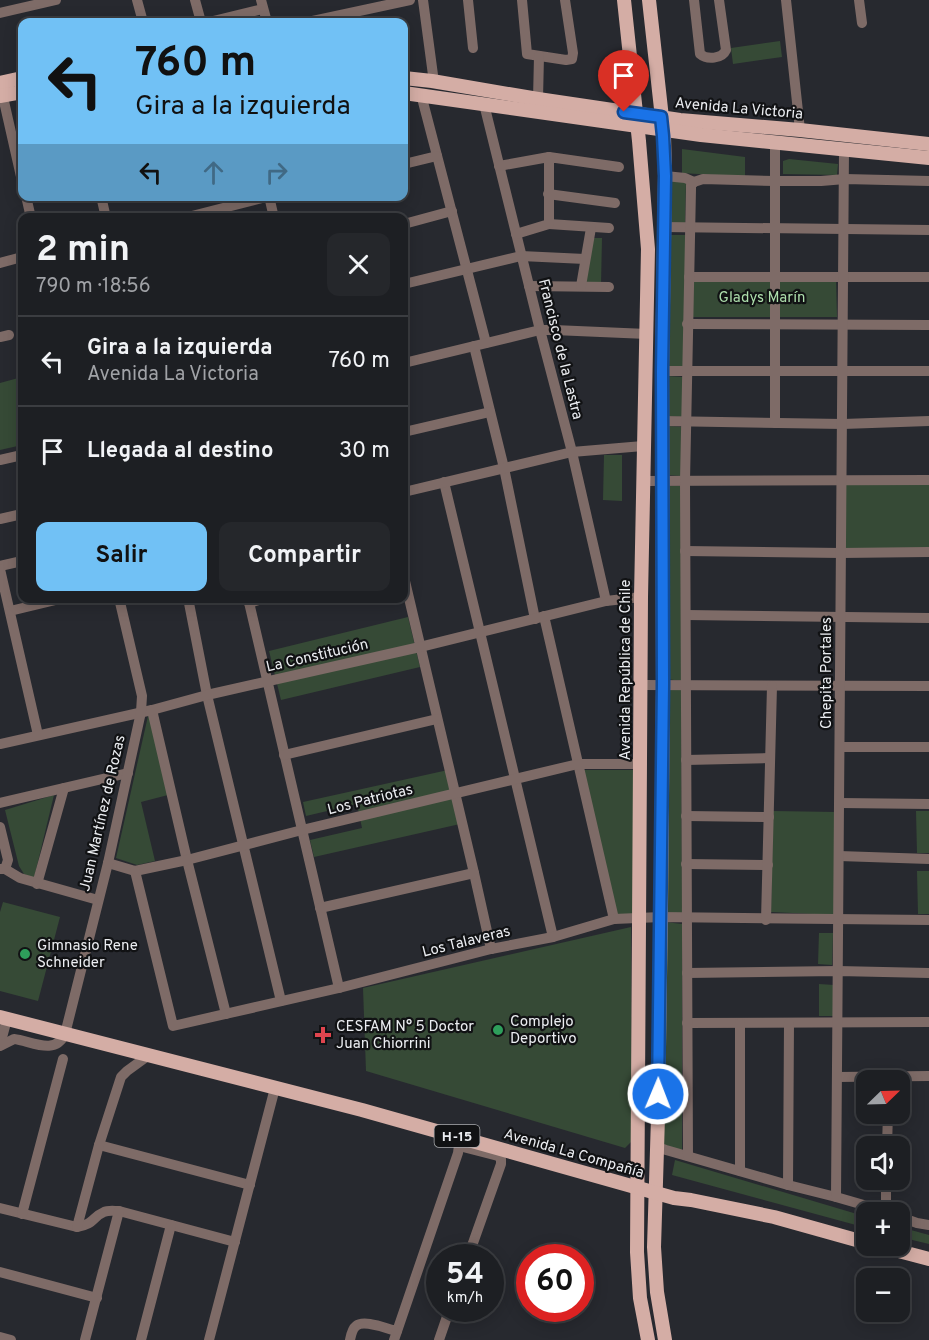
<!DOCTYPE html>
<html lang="es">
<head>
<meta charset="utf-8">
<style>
	body { margin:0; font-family:Overpass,sans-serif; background:#25272b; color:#f1f3f6; height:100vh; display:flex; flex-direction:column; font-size:22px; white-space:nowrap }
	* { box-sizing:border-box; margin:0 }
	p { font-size:20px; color:#a0a2a6 }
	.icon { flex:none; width:33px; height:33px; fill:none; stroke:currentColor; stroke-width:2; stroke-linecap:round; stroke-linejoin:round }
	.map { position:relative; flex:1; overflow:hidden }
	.drawer { position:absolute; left:18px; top:213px; width:390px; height:390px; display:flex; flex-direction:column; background:#1d1f23; border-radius:12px; box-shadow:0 3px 15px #0003,0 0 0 2px #3b3d41 }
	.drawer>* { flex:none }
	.hud { position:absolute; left:18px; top:18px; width:390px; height:183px; border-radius:12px; box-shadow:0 3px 15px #0003,0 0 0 2px #3b3d41; background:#71c1f5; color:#111; overflow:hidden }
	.needle { width:39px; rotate:67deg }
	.fabs { position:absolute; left:856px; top:1070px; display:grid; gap:12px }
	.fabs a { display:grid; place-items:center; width:54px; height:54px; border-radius:12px; background:#1d1f23; box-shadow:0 3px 15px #0003,0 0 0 2px #3b3d41; font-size:30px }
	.speed { position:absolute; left:426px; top:1244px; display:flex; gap:12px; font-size:30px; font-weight:700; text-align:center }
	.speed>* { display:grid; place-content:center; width:78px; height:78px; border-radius:50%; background:#1d1f23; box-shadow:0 3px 15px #0003,0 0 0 2px #3b3d41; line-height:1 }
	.speed small { font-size:15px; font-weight:400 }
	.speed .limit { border:9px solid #d22; background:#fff; color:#111 }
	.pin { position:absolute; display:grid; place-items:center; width:51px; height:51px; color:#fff; margin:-62px -26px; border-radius:50% 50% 50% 0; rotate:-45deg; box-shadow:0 0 6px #0007 }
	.pin .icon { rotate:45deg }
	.me { position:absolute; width:66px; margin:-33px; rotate:1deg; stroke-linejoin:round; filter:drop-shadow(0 0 4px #0008) }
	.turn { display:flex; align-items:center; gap:21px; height:126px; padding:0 18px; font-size:27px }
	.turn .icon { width:78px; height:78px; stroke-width:2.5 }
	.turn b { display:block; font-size:42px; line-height:51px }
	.lanes { display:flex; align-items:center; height:57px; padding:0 18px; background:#0003; justify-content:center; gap:30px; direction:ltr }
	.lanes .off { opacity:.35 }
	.round { display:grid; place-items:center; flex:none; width:63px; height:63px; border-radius:12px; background:#25272b }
	.head { display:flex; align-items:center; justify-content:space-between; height:102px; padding:0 18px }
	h1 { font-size:36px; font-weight:700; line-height:45px }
	.button { display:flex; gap:12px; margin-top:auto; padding:12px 18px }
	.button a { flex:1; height:69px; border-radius:12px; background:#71c1f5; color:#111; font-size:24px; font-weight:700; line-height:69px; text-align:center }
	.button a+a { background:#25272b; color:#f1f3f6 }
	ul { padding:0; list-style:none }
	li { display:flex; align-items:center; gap:18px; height:90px; padding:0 18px; border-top:2px solid #3b3d41 }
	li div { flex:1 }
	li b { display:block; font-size:22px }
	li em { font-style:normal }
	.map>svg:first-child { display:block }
	.green { fill:#364a36 }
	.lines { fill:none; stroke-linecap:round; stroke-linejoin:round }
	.minor { stroke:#7e6b67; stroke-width:10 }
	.major { stroke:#d4ada5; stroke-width:14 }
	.route-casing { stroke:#114b97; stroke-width:15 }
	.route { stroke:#1a73e8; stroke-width:10 }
	.leisure-dot { fill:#2e9e5b; stroke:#111214; stroke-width:2 }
	.health-dot { fill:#e0444e; stroke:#111214; stroke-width:2 }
	.labels { text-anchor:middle; stroke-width:4.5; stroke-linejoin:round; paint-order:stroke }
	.shield { fill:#111214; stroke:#aaabaf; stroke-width:1.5 }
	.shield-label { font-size:14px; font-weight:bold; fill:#ebedf1 }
	.street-label { font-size:15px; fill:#ebedf1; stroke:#111214 }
	.park-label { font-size:15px; fill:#addeac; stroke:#111214 }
	.poi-label { font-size:15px; fill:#ebedf1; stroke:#111214; text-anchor:start }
</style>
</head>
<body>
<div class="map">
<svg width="929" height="1340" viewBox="0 0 929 1340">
	<rect width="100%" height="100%" fill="#27292f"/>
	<g class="green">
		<polygon points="780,41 782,57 733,64 731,48"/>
		<polygon points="682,149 745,157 745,177 682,173"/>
		<polygon points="789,159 838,164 837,175 783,174 783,161"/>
		<polygon points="669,181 686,182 685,224 668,222"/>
		<polygon points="667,235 686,235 683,367 667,368"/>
		<polygon points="587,238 602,238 601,285 578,285"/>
		<polygon points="689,278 836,278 837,317 686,317"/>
		<polygon points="667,376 683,377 683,417 666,416"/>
		<polygon points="22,377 22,445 0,450 0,383"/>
		<polygon points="668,426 683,427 682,476 666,475"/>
		<polygon points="604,455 622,455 622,501 603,500"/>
		<polygon points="842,482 929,482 929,552 841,553"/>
		<polygon points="667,486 681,486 682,681 666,679"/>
		<polygon points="408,617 420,667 281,700 269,651"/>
		<polygon points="667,688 681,688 682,914 666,912"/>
		<polygon points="148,716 151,716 168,795 141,802 155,861 137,865 116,858"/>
		<polygon points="448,770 460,824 314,857 310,840 362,828 357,804 306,816 303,802"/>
		<polygon points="582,770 635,770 634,914 617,915"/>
		<polygon points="54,795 34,878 24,874 19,866 5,810"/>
		<polygon points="773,811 836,812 835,915 771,912"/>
		<polygon points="916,811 929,811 929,853 917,853"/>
		<polygon points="917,871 929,871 929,914 918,914"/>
		<polygon points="3,902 60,917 38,1001 0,991 0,912"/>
		<polygon points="665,922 682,924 682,1151 662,1144"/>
		<polygon points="631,927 632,1141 625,1148 366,1071 363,988"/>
		<polygon points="819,933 833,933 832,965 818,964"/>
		<polygon points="819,984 834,985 833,1016 819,1016"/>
		<polygon points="675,1160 867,1217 867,1228 672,1175"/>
		<polygon points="900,1227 929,1235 929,1244 900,1237"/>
	</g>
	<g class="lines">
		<g class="minor">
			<polyline points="137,0 143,22"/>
			<polyline points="195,0 201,22"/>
			<polyline points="261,0 267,22"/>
			<polyline points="423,0 433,75 432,81"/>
			<polyline points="468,0 473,48"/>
			<polyline points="522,0 527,54 566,60 572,59 573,53 565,0"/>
			<path d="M694 0 700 54C707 60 722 59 726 50L719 0"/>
			<polyline points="786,0 800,130"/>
			<polyline points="859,0 862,23"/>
			<polyline points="0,13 56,0"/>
			<polyline points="209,22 263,9"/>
			<polyline points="308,22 410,0"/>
			<polyline points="1,88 22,181"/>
			<polyline points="424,96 423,102 486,343"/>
			<polyline points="538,99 539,56"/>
			<polyline points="484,104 540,330 572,452 606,601"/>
			<polyline points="404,164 437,156"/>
			<polyline points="499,166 549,157"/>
			<polyline points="665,176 685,178 694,182"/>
			<polyline points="694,182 703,179 775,181 821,181 845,179 929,181"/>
			<polyline points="548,194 615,203"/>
			<polyline points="26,196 31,218"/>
			<polyline points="101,196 106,218"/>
			<polyline points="269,196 274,218"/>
			<polyline points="184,218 270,196"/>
			<polyline points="404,224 452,211"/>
			<polyline points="549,224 609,228"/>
			<polyline points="664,227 929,230"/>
			<polyline points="516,234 549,224 549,157 619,167"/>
			<polyline points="0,263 22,257"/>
			<polyline points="689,277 929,277"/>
			<polyline points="404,284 521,256 585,259"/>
			<polyline points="529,286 609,287"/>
			<polyline points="581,286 591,228"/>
			<polyline points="687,324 929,325"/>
			<polyline points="0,337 9,335"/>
			<polyline points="474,346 504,468 535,619"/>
			<polyline points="404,363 540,330 554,330 647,334"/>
			<polyline points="662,371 929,371"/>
			<polyline points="663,421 843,424 929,421"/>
			<polyline points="775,423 775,143"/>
			<polyline points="404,432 490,412"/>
			<polyline points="0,460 22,455"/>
			<polyline points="643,481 929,480"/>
			<polyline points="444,482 553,937"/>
			<polyline points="404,492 572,452 643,446"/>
			<polyline points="0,519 22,514"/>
			<polyline points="685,551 841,553 929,552"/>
			<polyline points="0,566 22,561"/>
			<polyline points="0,569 38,735"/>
			<polyline points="404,577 474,873 491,949"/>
			<polyline points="188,598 207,695 281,1001"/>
			<polyline points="248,598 339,988"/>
			<polyline points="249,603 265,598"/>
			<polyline points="10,611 64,598"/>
			<polyline points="686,615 929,618"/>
			<polyline points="544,616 614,919"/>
			<polyline points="641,685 929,686"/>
			<polyline points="152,710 187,860 226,1014"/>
			<polyline points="0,744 152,710 207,695 420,647 606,601 641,597"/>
			<polyline points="840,747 929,747"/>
			<polyline points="284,755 437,719"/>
			<polyline points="686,760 770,758"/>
			<polyline points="0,803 128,773"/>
			<polyline points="840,803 929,804"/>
			<polyline points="686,816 769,817"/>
			<polyline points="0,827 8,860 5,869"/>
			<polyline points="839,856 929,859"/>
			<polyline points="108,863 135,871 187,860 302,830 578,764 640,764"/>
			<polyline points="686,864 768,865"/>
			<polyline points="0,869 5,869 20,878 98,900"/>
			<polyline points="135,871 173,1026 339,988 491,949 553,937 614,919 661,917 929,920"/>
			<polyline points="37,884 64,788"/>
			<polyline points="320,908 474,873"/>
			<polyline points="766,920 772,686"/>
			<polyline points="687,973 838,971 929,973"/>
			<polyline points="687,1023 929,1022"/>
			<polyline points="0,1045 7,1019"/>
			<path d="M0 1046 14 1039C31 1041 55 1056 65 1034L108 863 141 712 142 696 119 598"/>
			<polyline points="837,1077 929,1076"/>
			<polyline points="99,1145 250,1185"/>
			<polyline points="459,1146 498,1156 501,1159 501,1164 468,1257"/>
			<polyline points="887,1146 888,1113"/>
			<polyline points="657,1147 666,1150 788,1185 836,1197 888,1212"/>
			<polyline points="688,1156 685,481 691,189 691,185 694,182"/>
			<polyline points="740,1171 740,1023"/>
			<polyline points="788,1185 789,1023"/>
			<polyline points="836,1197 844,150"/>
			<path d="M0 1208 77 1227C95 1224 92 1217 104 1212 108 1210 114 1211 119 1211L235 1242"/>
			<polyline points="886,1211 886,1179"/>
			<polyline points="22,1214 63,1059"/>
			<polyline points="900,1217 917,1223 929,1225"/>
			<polyline points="77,1227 99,1145 121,1077 127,1071 149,1055"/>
			<polyline points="0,1272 97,1298"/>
			<polyline points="0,1337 11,1340"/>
			<polyline points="85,1340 119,1211"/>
			<polyline points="141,1340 171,1225"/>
			<polyline points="209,1340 275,1088"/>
			<path d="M350 1340C351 1335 352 1329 356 1326 364 1319 387 1329 397 1331"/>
			<polyline points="394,1340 458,1153 460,1137"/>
			<polyline points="439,1340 450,1308"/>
		</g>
		<g class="major">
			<polyline points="624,0 639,141 648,249 641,597 637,1252 640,1298 648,1340"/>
			<polyline points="649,0 664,136 665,176 662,371 663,684 661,908 658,1117 654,1247 657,1292 665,1340"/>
			<polyline points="404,78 432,81 538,99 680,120 800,130 929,144"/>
			<polyline points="0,83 22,78"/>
			<polyline points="404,93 701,135 929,158"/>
			<polyline points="0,96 22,92"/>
			<polyline points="0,1017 362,1110 674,1198 691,1200 774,1217 867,1243"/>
			<polyline points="876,1245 929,1259"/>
		</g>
	</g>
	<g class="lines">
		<g class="route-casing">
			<polyline id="route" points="624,112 661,117 663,136 665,176 662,371 663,684 658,1094"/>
		</g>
		<use href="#route" class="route"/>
	</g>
	<g class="leisure-dot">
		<circle cx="25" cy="954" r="6"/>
		<circle cx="498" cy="1030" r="6"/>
	</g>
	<path class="health-dot" d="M320 1026h6v6h6v6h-6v6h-6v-6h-6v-6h6z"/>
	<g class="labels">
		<rect class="shield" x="434.5" y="1125" width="45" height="22" rx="4.5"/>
		<g class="shield-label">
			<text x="457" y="1141">H-15</text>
		</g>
		<g class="street-label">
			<text transform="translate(739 108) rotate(5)" y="5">Avenida La Victoria</text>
			<text transform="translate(561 349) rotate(76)" y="5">Francisco de la Lastra</text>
			<text transform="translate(317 655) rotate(-13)" y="5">La Constitución</text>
			<text transform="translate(625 670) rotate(-90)" y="5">Avenida República de Chile</text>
			<text transform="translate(826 673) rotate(-90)" y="5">Chepita Portales</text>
			<text transform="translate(370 799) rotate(-14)" y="5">Los Patriotas</text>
			<text transform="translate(102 813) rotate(-77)" y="5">Juan Martínez de Rozas</text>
			<text transform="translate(466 941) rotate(-14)" y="5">Los Talaveras</text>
			<text transform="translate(574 1153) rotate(16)" y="5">Avenida La Compañía</text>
		</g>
		<g class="park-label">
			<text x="762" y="302">Gladys Marín</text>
		</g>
		<g class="poi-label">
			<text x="37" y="950">Gimnasio Rene<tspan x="37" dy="17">Schneider</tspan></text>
			<text x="510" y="1026">Complejo<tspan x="510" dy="17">Deportivo</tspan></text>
			<text x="336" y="1031">CESFAM N° 5 Doctor<tspan x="336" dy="17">Juan Chiorrini</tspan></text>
		</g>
	</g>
</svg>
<div class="fabs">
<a><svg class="needle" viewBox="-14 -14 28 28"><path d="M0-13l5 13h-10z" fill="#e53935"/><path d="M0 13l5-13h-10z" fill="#a0a2a6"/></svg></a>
<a><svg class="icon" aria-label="sound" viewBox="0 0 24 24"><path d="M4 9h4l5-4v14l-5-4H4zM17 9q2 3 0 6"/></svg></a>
<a>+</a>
<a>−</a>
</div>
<div class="speed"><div>54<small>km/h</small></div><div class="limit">60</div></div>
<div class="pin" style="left:624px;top:112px;background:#d93025"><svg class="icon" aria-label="arrive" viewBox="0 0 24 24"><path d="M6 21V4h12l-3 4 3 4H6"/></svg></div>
<svg class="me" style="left:658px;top:1094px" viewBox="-20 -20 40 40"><circle r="17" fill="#1a73e8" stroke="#fff" stroke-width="3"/><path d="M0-11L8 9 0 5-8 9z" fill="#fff"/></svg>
<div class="hud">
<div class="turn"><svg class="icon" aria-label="left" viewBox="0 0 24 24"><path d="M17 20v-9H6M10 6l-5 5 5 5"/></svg><div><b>760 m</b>Gira a la izquierda</div></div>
<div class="lanes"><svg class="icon" aria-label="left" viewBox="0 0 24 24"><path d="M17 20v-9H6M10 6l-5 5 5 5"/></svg><svg class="icon off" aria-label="ahead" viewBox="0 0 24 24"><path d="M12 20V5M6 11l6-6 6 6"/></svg><svg class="icon off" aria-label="right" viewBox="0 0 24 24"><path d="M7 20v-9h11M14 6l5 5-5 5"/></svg></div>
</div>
<section class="drawer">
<div class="head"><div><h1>2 min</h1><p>790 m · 18:56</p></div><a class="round"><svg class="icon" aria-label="close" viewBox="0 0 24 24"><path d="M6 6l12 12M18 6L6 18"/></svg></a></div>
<ul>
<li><svg class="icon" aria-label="left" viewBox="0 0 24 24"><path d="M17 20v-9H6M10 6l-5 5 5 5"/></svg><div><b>Gira a la izquierda</b><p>Avenida La Victoria</p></div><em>760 m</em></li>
<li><svg class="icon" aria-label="arrive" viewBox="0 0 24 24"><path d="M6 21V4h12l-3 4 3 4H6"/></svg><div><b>Llegada al destino</b></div><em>30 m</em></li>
</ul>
<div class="button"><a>Salir</a><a>Compartir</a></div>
</section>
</div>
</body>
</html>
